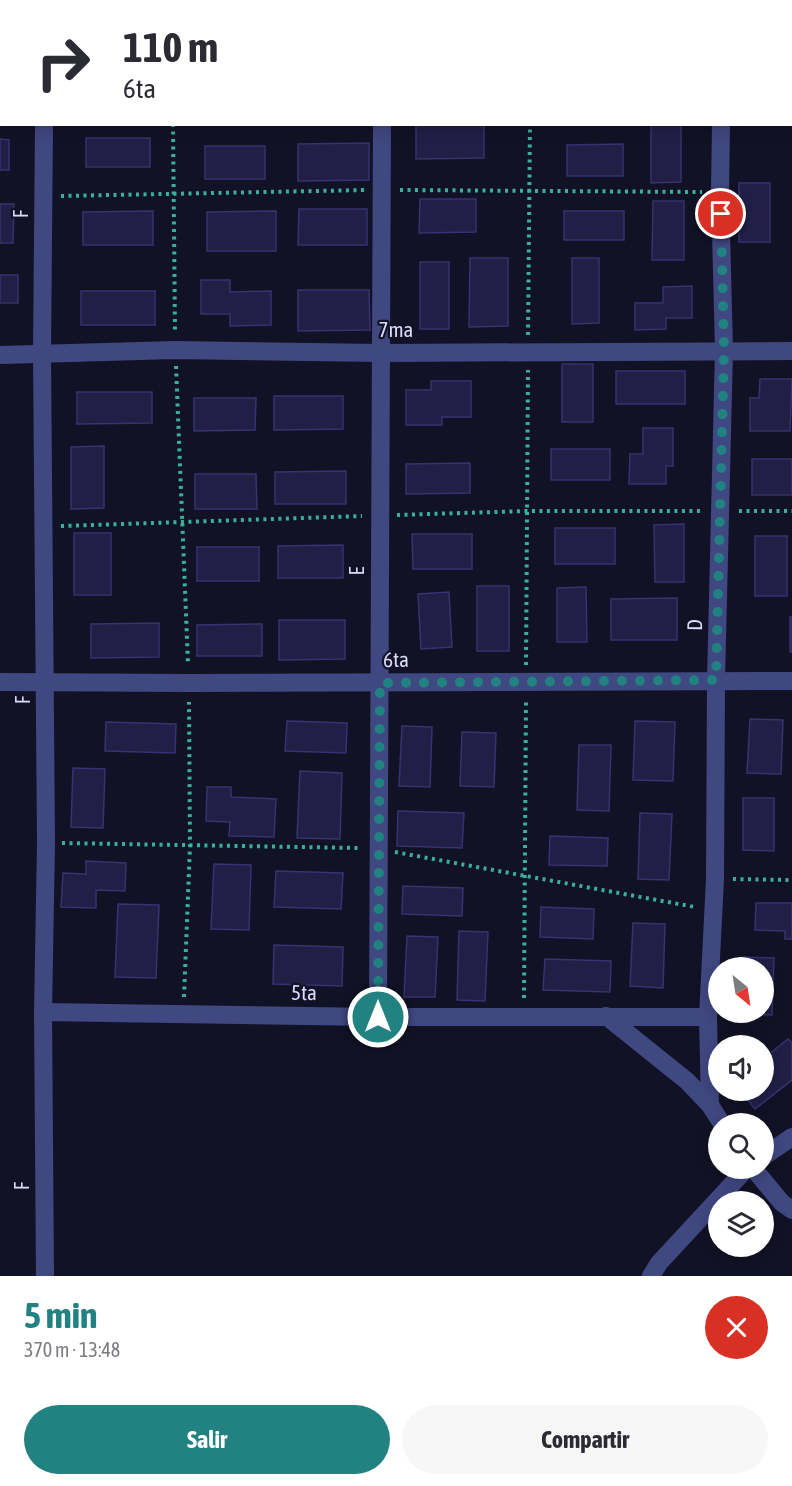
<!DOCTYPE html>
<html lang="es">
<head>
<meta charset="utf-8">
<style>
	body { margin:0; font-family:"Asap Condensed",sans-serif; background:#f7f7f7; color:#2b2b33; height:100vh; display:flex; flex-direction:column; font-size:22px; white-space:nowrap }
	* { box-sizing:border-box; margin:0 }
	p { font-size:20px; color:#7c7c81 }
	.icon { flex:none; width:33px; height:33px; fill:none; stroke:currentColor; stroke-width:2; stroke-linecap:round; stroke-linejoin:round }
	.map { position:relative; height:1276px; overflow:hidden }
	.details { display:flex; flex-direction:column; background:#fff; flex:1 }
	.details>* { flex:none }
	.hud { position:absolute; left:0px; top:0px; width:792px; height:126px; box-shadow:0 3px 15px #0003; background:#fff; color:#2b2b33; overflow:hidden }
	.needle { width:39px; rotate:150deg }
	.controls { position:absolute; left:708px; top:957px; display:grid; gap:12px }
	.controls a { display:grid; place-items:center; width:66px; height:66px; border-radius:50%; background:#fff; box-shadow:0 3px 15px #0003; font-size:30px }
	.pin { position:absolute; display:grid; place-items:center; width:51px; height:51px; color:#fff; margin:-26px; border:3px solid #fff; border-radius:50%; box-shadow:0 2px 6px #0007 }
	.me { position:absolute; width:66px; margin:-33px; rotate:0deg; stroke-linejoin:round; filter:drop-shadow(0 0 4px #0008) }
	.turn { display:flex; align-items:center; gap:21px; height:126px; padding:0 24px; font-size:27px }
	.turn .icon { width:78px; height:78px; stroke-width:2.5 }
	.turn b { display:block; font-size:42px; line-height:51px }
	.round { display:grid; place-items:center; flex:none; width:63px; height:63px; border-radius:32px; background:#f7f7f7 }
	.summary { display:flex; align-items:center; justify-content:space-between; height:102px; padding:0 24px }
	h1 { font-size:36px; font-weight:700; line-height:45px; color:#218281 }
	.action { display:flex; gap:12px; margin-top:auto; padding:12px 24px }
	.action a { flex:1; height:69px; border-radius:36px; background:#218281; color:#fff; font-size:24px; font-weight:700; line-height:69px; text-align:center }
	.action a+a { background:#f7f7f7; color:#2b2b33 }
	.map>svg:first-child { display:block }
	.building { fill:#211f46; stroke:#363370; stroke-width:1.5 }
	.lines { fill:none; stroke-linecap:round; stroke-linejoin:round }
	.path { stroke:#3ab097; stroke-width:4; stroke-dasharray:3 4.5; stroke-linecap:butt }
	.minor { stroke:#404882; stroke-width:18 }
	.route { stroke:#218281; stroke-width:10; stroke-dasharray:0 18 }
	.labels { text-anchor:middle; stroke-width:4.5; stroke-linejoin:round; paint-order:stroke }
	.street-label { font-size:21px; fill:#dadbfc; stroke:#121226 }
</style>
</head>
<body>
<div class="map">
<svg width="792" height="1276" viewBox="0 0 792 1276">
	<rect width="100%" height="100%" fill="#121226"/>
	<g class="building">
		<rect x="0" y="57" width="2" height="28"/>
		<polygon points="416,124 484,124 484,158 416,159"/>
		<polygon points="651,124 681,124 681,182 651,183"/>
		<rect x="86" y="138" width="64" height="29"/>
		<polygon points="0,139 9,140 9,170 0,170"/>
		<polygon points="369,143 369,180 298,181 298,144"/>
		<polygon points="623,144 623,176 567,176 567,145"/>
		<rect x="205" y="146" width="60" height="33"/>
		<rect x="739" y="183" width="31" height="59"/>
		<polygon points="420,199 476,199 476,232 419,233"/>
		<polygon points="653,201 684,201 684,260 652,260"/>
		<polygon points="0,204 14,204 13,243 0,243"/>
		<polygon points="299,209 367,209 367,245 298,245"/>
		<polygon points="153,211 153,245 83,245 83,212"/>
		<polygon points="276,211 276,251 207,251 207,212"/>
		<rect x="564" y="211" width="60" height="29"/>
		<polygon points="470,258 508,258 508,326 469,327"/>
		<polygon points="572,258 599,258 599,323 572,324"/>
		<rect x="420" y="262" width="29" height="67"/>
		<rect x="0" y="275" width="18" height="28"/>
		<polygon points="201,280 230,280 230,292 271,291 271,325 230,326 230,314 201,314"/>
		<polygon points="692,286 692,318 666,318 666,329 635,330 635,303 663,303 663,287"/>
		<polygon points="298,290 369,290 370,330 298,331"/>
		<rect x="81" y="291" width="74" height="34"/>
		<rect x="562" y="364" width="31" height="58"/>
		<rect x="616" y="371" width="69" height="33"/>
		<polygon points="760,379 792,379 790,431 750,431 750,398 759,398"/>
		<polygon points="431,381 471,381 471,417 442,417 442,425 406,425 406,390 431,390"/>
		<polygon points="77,392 152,392 152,423 77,424"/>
		<polygon points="274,396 343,396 343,429 274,430"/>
		<polygon points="194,398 256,398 255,430 194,431"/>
		<polygon points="643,428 673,428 673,466 666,466 666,484 629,484 630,454 643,454"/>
		<polygon points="104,446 104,508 71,509 71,447"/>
		<rect x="551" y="449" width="59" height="31"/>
		<rect x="752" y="459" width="40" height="36"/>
		<polygon points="470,463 470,493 406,494 406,464"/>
		<polygon points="346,471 346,504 275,504 275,472"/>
		<polygon points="195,474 256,474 257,509 195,509"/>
		<polygon points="684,524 684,582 655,582 654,525"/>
		<rect x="555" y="528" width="60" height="36"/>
		<rect x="74" y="533" width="37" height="62"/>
		<polygon points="412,534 472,534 472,569 413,569"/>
		<rect x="755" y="536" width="32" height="60"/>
		<polygon points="343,545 343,578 278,578 278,546"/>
		<rect x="197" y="547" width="62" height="34"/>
		<rect x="477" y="586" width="32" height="65"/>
		<polygon points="586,587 587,642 557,642 557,588"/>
		<polygon points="449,592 452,647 421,649 418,594"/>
		<polygon points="677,598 677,640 611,640 611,599"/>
		<rect x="790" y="617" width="2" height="35"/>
		<polygon points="279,620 345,620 345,659 279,660"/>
		<polygon points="159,623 159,657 91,658 91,624"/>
		<polygon points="262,624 262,656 197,656 197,625"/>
		<polygon points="750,719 783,720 781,774 747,773"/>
		<polygon points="287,721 347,723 346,753 285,751"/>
		<polygon points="635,721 675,722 673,781 633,780"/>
		<polygon points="106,722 176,724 175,753 105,751"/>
		<polygon points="402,726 432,727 430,787 399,786"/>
		<polygon points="462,732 496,733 494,787 460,786"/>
		<polygon points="579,745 611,745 609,811 577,810"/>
		<polygon points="73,768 105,769 103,828 71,827"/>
		<polygon points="300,771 342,773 340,839 297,838"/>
		<polygon points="207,787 231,787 231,797 276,799 274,837 229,836 230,822 206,821"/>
		<polygon points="743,798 774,798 774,851 743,850"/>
		<polygon points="398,811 464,813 462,848 397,846"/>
		<polygon points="640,813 672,814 669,880 638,879"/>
		<polygon points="550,836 608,838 607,866 549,865"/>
		<polygon points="86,861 126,863 125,891 96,890 96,908 61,907 63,873 86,874"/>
		<polygon points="214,864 251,865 249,930 211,929"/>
		<polygon points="276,871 343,873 341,909 274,907"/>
		<polygon points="403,886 463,888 462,916 402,914"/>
		<polygon points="756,903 792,903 792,939 785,939 785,931 755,930"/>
		<polygon points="118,904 159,905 156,978 115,977"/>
		<polygon points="541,907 594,909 593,939 540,937"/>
		<polygon points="633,923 665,924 663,988 630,986"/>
		<polygon points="459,931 488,932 485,1001 457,1000"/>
		<polygon points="407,936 438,937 435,997 404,997"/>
		<polygon points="274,945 343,947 342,986 273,984"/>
		<polygon points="743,957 774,958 772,1015 741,1014 764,1012 764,968 743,968"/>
		<polygon points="545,959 611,961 610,992 543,990"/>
		<polygon points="788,1039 792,1043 792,1080 755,1109 740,1090 764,1090 764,1058"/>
	</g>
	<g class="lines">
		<g class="path">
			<polyline points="171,0 171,2"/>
			<polyline points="531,2 531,0"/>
			<polyline points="173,124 175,332"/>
			<polyline points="400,190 702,192"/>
			<polyline points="61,196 366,190"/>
			<polyline points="528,335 530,124"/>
			<polyline points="176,366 188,664"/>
			<polyline points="739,511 792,511"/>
			<polyline points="397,515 527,511 701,511"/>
			<polyline points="61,526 362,516"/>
			<polyline points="526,665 528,370"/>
			<polyline points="62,843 361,848"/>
			<polyline points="395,852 695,907"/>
			<polyline points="733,879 792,880"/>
			<polyline points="184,997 190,846 189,702"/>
			<polyline points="524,998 526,700"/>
		</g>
		<g class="minor">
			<polyline points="205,0 405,0"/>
			<polyline points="44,2 44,0"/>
			<polyline points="723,2 723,0"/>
			<polyline points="44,124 42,354 46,843 43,1012 45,1276"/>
			<polyline points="721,124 720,192 724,350 716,680 715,879 708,1017 710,1105 722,1124"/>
			<polyline points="0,355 175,350 381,353 792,351"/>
			<polyline points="0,682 189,683 792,681"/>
			<polyline points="43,1012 378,1017 708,1017"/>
			<polyline points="606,1016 687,1081 710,1105"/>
			<polyline points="378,1017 382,124"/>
			<polyline points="764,1156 792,1137"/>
			<polyline points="753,1168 782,1203 792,1210"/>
			<polyline points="651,1276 659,1263 747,1168"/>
		</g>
	</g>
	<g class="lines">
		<polyline class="route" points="378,1017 380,683 716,680 724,350 721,214"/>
	</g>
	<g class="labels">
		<g class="street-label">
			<text transform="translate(21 214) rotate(-90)" y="7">F</text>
			<text x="396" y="337">7ma</text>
			<text transform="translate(357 571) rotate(-90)" y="7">E</text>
			<text transform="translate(695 625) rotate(-89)" y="7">D</text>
			<text transform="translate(396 660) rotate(-1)" y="7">6ta</text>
			<text transform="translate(23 700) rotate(-90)" y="7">F</text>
			<text transform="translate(304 993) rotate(1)" y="7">5ta</text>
			<text transform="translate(22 1186) rotate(-90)" y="7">F</text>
		</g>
	</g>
</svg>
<div class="controls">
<a><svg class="needle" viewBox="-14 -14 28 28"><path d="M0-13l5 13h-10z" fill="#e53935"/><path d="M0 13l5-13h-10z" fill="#7c7c81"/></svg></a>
<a><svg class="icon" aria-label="sound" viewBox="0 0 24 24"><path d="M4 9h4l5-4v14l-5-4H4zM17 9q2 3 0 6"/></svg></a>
<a><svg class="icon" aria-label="search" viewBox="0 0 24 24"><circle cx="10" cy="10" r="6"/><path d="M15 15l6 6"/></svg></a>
<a><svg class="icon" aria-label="layers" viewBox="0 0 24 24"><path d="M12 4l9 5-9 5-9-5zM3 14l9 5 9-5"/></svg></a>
</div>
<div class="pin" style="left:721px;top:214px;background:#d93025"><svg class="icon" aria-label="arrive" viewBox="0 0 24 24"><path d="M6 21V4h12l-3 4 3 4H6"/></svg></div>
<svg class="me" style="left:378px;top:1017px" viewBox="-20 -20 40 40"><circle r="17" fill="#218281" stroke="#fff" stroke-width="3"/><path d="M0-11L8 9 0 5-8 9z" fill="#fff"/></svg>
<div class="hud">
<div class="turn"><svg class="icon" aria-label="right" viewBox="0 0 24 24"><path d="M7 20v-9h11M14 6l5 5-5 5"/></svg><div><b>110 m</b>6ta</div></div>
</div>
</div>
<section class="details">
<div class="summary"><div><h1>5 min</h1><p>370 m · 13:48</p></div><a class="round" style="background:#d93025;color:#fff"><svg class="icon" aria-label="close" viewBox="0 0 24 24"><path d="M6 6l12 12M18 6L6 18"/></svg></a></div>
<div class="action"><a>Salir</a><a>Compartir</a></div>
</section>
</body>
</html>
